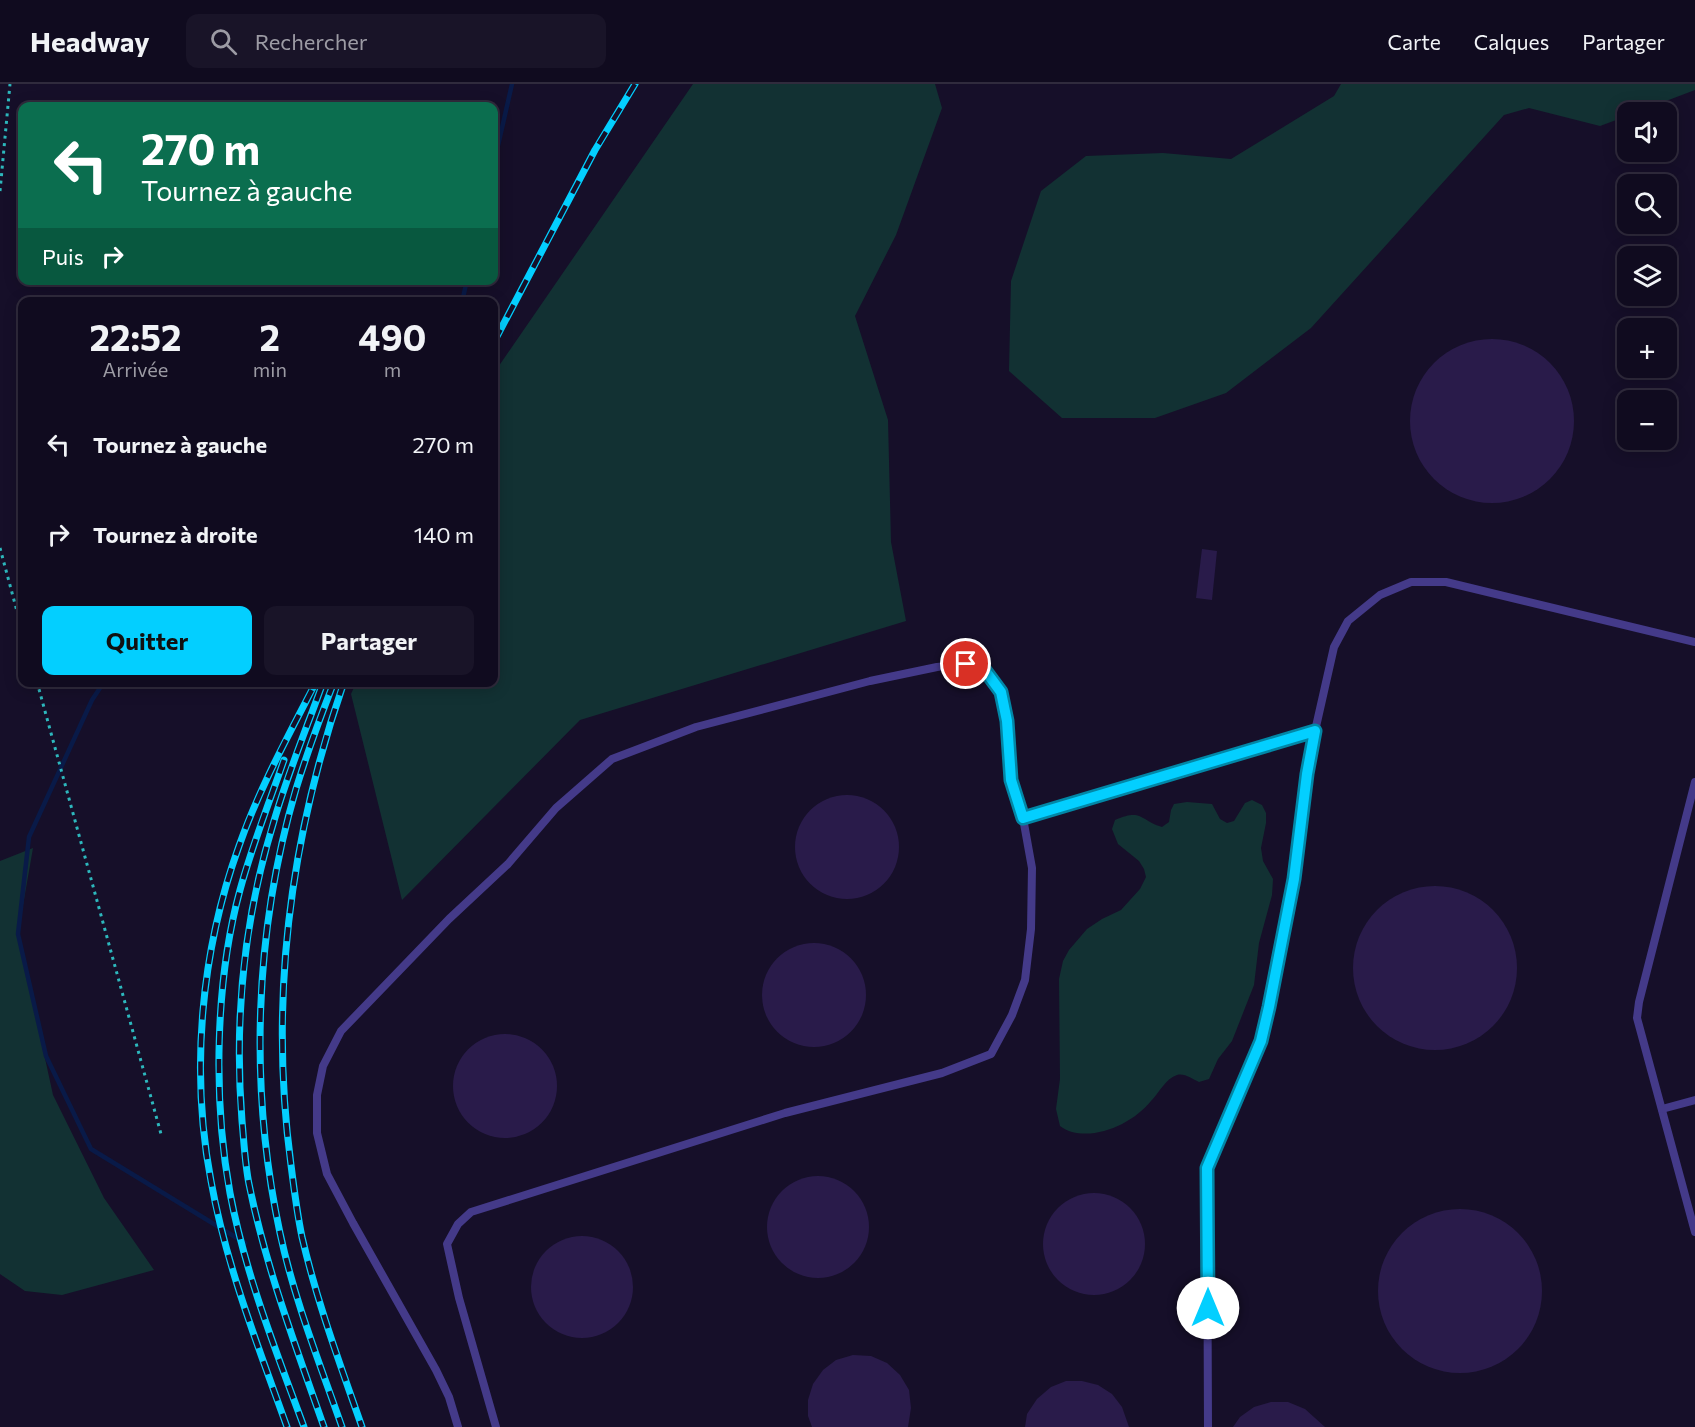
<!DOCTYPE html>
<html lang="fr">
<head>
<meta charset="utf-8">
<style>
	body { margin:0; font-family:Commissioner,sans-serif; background:#191428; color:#f1f3f6; height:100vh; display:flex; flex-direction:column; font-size:22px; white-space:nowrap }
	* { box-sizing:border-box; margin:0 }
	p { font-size:20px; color:#9c9ba4 }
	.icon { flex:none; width:33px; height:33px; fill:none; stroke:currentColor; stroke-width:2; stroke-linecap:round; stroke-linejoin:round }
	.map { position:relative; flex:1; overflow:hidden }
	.sheet { position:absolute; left:18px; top:213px; width:480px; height:390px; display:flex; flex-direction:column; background:#100b1f; border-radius:12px; box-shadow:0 3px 15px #0003,0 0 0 2px #302b3d }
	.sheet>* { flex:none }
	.guide { position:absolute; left:18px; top:18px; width:480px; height:183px; border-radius:12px; box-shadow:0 3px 15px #0003,0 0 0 2px #302b3d; background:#0b6e4f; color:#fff; overflow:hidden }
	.controls { position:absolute; left:1617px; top:18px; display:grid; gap:12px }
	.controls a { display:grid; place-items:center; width:60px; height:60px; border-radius:12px; background:#100b1f; box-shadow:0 3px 15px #0003,0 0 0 2px #302b3d; font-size:30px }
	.pin { position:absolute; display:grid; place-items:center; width:51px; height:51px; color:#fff; margin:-26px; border:3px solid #fff; border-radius:50%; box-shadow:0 2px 6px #0007 }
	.me { position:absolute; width:66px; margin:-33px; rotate:0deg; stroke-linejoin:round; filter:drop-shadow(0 0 4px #0008) }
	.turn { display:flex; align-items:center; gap:21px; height:126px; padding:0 24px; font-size:27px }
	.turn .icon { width:78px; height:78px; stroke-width:2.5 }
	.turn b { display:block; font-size:42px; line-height:51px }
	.then { display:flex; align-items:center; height:57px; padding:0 24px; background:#0003; gap:12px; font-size:22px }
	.eta { display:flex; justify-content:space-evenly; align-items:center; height:102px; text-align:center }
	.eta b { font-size:36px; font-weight:700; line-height:42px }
	.action { display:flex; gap:12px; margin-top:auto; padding:12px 24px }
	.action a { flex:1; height:69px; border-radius:12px; background:#03cfff; color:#111; font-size:24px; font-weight:700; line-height:69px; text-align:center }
	.action a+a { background:#191428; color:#f1f3f6 }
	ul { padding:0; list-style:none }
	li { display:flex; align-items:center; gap:18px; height:90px; padding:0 24px }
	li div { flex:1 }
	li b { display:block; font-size:22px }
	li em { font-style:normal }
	header { display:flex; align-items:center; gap:36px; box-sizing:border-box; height:84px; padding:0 30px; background:#100b1f; border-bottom:2px solid #302b3d }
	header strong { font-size:28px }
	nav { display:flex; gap:33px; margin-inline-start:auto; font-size:21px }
	.search { width:420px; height:54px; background:#191428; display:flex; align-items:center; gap:15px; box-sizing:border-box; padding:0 21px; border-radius:12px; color:#9c9ba4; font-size:22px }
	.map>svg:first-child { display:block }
	.green { fill:#123133 }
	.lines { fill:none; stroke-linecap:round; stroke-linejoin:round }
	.stream { stroke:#091a48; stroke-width:4.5 }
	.building { fill:#291b4a }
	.path { stroke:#2db8bd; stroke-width:3; stroke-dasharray:3 4.5; stroke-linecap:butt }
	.service { stroke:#443a89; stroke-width:8 }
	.rail-casing { stroke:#03cfff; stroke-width:7 }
	.rail { stroke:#160f29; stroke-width:4.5; stroke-dasharray:14; stroke-linecap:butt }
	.route-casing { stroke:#0287a6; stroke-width:15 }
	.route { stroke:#03cfff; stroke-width:10 }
</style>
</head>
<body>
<header>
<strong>Headway</strong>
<div class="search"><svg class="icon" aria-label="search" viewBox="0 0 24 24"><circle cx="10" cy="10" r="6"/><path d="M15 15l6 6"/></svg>Rechercher</div>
<nav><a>Carte</a><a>Calques</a><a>Partager</a></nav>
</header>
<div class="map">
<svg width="1695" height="1343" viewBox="0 0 1695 1343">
	<rect width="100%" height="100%" fill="#160f29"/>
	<g class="green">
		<polygon points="693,0 935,0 942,24 896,151 855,232 888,336 891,458 906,537 580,636 402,816 351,610 356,599 494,598 494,289"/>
		<polygon points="1341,0 1695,0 1695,6 1637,28 1628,28 1627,32 1600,42 1529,24 1504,31 1311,244 1226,309 1155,334 1062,334 1009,287 1011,197 1041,107 1086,72 1163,69 1231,75 1334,12"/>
		<path d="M1252 716 1262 721 1266 729V739L1261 764 1263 777 1273 795 1272 811 1259 859 1254 901 1232 957 1218 975 1209 995 1199 998C1192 995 1185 989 1177 991 1166 994 1159 1009 1151 1017 1134 1038 1100 1055 1072 1048 1068 1047 1063 1044 1060 1042L1056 1025 1060 995 1059 895 1063 877 1069 866 1087 845 1102 835 1121 826 1140 805 1146 793 1144 785 1139 777 1118 760 1112 745 1115 736C1143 724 1140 737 1162 743L1169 738 1171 726 1174 720 1187 718 1212 720 1220 735 1227 739 1234 737 1245 719Z"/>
		<polygon points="33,764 18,850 53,1011 104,1114 154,1186 62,1211 25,1207 0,1190 0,777"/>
	</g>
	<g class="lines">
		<g class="stream">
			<polyline points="494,79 512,0"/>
			<polyline points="462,218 467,196"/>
			<polyline points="104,598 92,616 29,753 18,850 46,972 91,1065 245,1159"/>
		</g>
	</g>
	<g class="building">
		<circle cx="1492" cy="337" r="82"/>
		<polygon points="1202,465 1217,467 1212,516 1196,514"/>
		<circle cx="847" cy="763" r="52"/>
		<circle cx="1435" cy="884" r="82"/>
		<circle cx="814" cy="911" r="52"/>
		<circle cx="505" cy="1002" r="52"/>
		<circle cx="818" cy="1143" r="51"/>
		<circle cx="1094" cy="1160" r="51"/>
		<circle cx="1460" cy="1207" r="82"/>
		<circle cx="582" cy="1203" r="51"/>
		<polygon points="853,1271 871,1272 887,1279 900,1291 909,1306 911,1324 908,1343 812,1343 808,1332 808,1316 813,1300 823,1286 836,1276"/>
		<polygon points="1066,1297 1082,1297 1098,1301 1112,1310 1122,1323 1129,1343 1025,1343 1027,1330 1037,1315 1051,1303"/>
		<polygon points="1271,1318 1288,1318 1305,1325 1325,1343 1233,1343 1240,1333 1254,1323"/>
	</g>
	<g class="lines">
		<g class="path">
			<polyline points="0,107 10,0"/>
			<polyline points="0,464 22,546"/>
			<polyline points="37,598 161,1050"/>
		</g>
		<g class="service">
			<polyline points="1695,698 1639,918 1637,934 1695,1148"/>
			<polyline points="1023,734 1315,647"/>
			<polyline points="1662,1025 1695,1016"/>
			<polyline points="458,1343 449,1313 436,1286 353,1139 327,1090 317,1049 317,1011 323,982 341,947 449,835 508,780 556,724 612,675 696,643 870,597 937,583 966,580 984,585 1001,608 1007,637 1011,696 1023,734 1032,784 1031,845 1025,896 1012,931 991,970 942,989 785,1029 471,1128 458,1140 447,1160 459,1214 496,1343"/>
			<polyline points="1208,1343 1207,1084 1261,957 1273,906 1294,795 1315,647 1334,563 1348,537 1380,511 1411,498 1446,498 1695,558"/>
		</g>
		<g class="rail-casing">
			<g id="rail">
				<polyline points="494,258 595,66 635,0"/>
				<path d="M334 598C320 634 307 669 296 705 254 848 249 1004 280 1149 294 1215 320 1280 342 1343"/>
				<path d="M344 598C290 754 269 917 291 1081 294 1105 297 1129 302 1153 317 1218 340 1280 362 1343"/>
				<path d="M321 604C305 648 287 692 274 737 244 834 234 936 242 1037 244 1058 245 1080 249 1100 266 1184 296 1263 324 1343"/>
				<path d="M284 676C269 719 252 762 240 806 215 897 213 1016 230 1109 245 1189 276 1267 304 1343"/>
				<path d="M287 1343C258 1262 226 1181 211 1097 190 987 201 867 239 762 259 705 288 652 316 598"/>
			</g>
		</g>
		<use href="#rail" class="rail"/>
	</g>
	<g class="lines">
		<g class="route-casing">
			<polyline id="route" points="966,580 984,585 1001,608 1007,637 1011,696 1023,734 1315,647 1307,690 1294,795 1269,923 1261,957 1207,1084 1208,1224"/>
		</g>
		<use href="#route" class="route"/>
	</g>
</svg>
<div class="controls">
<a><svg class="icon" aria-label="sound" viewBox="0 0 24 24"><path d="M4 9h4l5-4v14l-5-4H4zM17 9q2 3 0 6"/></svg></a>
<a><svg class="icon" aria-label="search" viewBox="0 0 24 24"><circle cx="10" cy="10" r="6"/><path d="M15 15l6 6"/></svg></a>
<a><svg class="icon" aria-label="layers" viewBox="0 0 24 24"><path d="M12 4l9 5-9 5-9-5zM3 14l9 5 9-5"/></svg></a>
<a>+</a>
<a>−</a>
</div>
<div class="pin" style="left:966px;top:580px;background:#d93025"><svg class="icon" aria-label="arrive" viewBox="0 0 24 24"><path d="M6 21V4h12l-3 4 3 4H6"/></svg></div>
<svg class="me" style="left:1208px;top:1224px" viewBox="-20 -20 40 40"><circle r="19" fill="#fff"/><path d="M0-13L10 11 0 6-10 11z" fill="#03cfff"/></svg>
<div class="guide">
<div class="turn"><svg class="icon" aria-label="left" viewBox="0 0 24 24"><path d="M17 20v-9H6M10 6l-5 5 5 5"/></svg><div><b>270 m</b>Tournez à gauche</div></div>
<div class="then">Puis<svg class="icon" aria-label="right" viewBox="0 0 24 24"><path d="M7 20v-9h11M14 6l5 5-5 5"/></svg></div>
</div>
<section class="sheet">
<div class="eta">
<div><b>22:52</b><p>Arrivée</p></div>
<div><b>2</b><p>min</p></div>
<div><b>490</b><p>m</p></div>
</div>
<ul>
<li><svg class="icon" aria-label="left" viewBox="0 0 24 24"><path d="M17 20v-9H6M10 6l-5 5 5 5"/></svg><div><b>Tournez à gauche</b></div><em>270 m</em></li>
<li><svg class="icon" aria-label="right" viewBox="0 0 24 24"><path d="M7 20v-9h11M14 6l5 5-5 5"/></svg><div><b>Tournez à droite</b></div><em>140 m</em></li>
</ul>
<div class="action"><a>Quitter</a><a>Partager</a></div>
</section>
</div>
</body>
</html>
